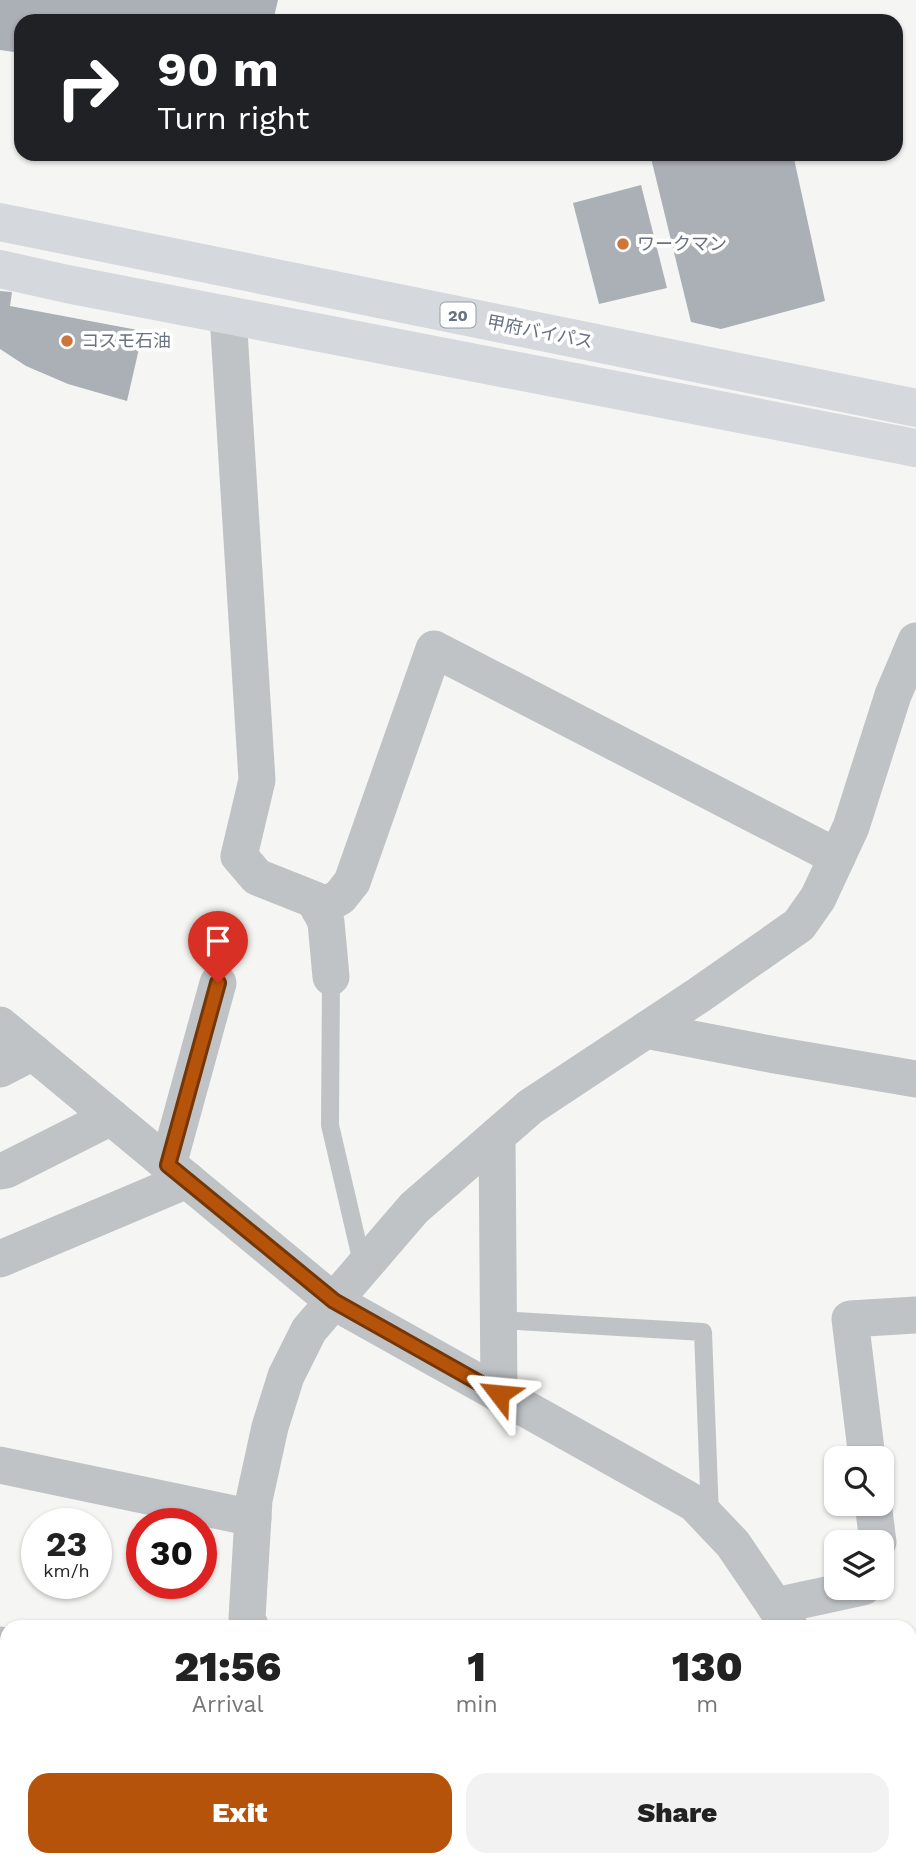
<!DOCTYPE html>
<html lang="en">
<head>
<meta charset="utf-8">
<style>
	body { margin:0; font-family:"Work Sans","Noto Sans JP",sans-serif; background:#f2f2f2; color:#222; height:100vh; display:flex; flex-direction:column; font-size:26px; white-space:nowrap }
	* { box-sizing:border-box; margin:0 }
	p { font-size:23px; color:#767676 }
	.icon { flex:none; width:38px; height:38px; fill:none; stroke:currentColor; stroke-width:2; stroke-linecap:round; stroke-linejoin:round }
	.map { position:relative; flex:1; overflow:hidden }
	.side { position:absolute; left:0px; top:1620px; width:917px; height:247px; display:flex; flex-direction:column; background:#fff; border-radius:21px 21px 0 0; box-shadow:0 2px 5px #0004 }
	.side>* { flex:none }
	.hud { position:absolute; left:14px; top:14px; width:889px; height:147px; border-radius:21px; box-shadow:0 2px 5px #0004; background:#202124; color:#fff; overflow:hidden }
	.buttons { position:absolute; left:824px; top:1446px; display:grid; gap:14px }
	.buttons a { display:grid; place-items:center; width:70px; height:70px; border-radius:14px; background:#fff; box-shadow:0 2px 5px #0004; font-size:35px }
	.speed { position:absolute; left:21px; top:1508px; display:flex; gap:14px; font-size:35px; font-weight:700; text-align:center }
	.speed>* { display:grid; place-content:center; width:91px; height:91px; border-radius:50%; background:#fff; box-shadow:0 2px 5px #0004; line-height:1 }
	.speed small { font-size:18px; font-weight:400 }
	.speed .limit { border:10px solid #d22; background:#fff; color:#111 }
	.pin { position:absolute; display:grid; place-items:center; width:60px; height:60px; color:#fff; margin:-72px -30px; border-radius:50% 50% 50% 0; rotate:-45deg; box-shadow:0 0 7px #0007 }
	.pin .icon { rotate:45deg }
	.me { position:absolute; width:77px; margin:-38px; rotate:299deg; stroke-linejoin:round; filter:drop-shadow(0 0 5px #0008) }
	.turn { display:flex; align-items:center; gap:24px; height:147px; padding:0 28px; font-size:32px }
	.turn .icon { width:91px; height:91px; stroke-width:2.5 }
	.turn b { display:block; font-size:49px; line-height:60px }
	.eta { display:flex; justify-content:space-evenly; align-items:center; height:119px; text-align:center }
	.eta b { font-size:42px; font-weight:800; line-height:49px }
	.button { display:flex; gap:14px; margin-top:auto; padding:14px 28px }
	.button a { flex:1; height:80px; border-radius:21px; background:#b45309; color:#fff; font-size:28px; font-weight:800; line-height:80px; text-align:center }
	.button a+a { background:#f2f2f2; color:#222 }
	.map>svg:first-child { display:block }
	.building { fill:#abafb6 }
	.lines { fill:none; stroke-linecap:round; stroke-linejoin:round }
	.service { stroke:#c0c3c6; stroke-width:18 }
	.minor { stroke:#c0c3c6; stroke-width:37 }
	.trunk { stroke:#d5d8dc; stroke-width:38 }
	.route-casing { stroke:#753606; stroke-width:18 }
	.route { stroke:#b45309; stroke-width:12 }
	.poi-dot { fill:#cd763c; stroke:#fff; stroke-width:2.5 }
	.labels { text-anchor:middle; stroke-width:7; stroke-linejoin:round; paint-order:stroke }
	.shield { fill:#fff; stroke:#969ca6; stroke-width:2 }
	.shield-label { font-size:16px; font-weight:bold; fill:#697280 }
	.poi-label { font-size:18px; fill:#697280; stroke:#fff; text-anchor:start }
	.street-label { font-size:18px; fill:#697280; stroke:#fff }
</style>
</head>
<body>
<div class="map">
<svg width="916" height="1866" viewBox="0 0 916 1866">
	<rect width="100%" height="100%" fill="#f5f6f3"/>
	<g class="building">
		<polygon points="0,0 278,0 273,21 21,21 21,53 0,50"/>
		<polygon points="650,154 793,154 825,301 721,329 691,322"/>
		<polygon points="641,185 667,288 599,304 573,203"/>
		<polygon points="0,291 12,292 10,306 143,331 127,401 68,384 26,366 0,349"/>
	</g>
	<g class="lines">
		<g class="service">
			<polyline points="331,977 330,1125 363,1267"/>
			<polyline points="498,1320 703,1332 710,1515"/>
		</g>
		<g class="minor">
			<polyline points="228,315 257,780 239,856 257,877 315,900 326,922 331,977"/>
			<polyline points="319,909 340,897 352,882 434,649 837,857"/>
			<polyline points="0,1025 333,1301 694,1503 733,1544 790,1628"/>
			<polyline points="646,1030 775,1055 916,1079"/>
			<polyline points="0,1069 33,1052"/>
			<polyline points="497,1136 499,1394"/>
			<polyline points="168,1165 218,983"/>
			<polyline points="0,1171 6,1170 111,1117"/>
			<polyline points="0,1259 187,1180"/>
			<polyline points="867,1458 850,1319 916,1315"/>
			<polyline points="0,1465 253,1518"/>
			<polyline points="873,1503 878,1542"/>
			<polyline points="775,1606 863,1587"/>
			<polyline points="251,1628 247,1618 254,1500 270,1427 286,1376 309,1330 414,1208 530,1107 699,995 799,925 818,898 851,827 893,695 916,641"/>
			<polyline points="0,1645 7,1646"/>
			<polyline points="910,1664 916,1664"/>
			<polyline points="0,1677 7,1672"/>
			<polyline points="0,1843 7,1845"/>
			<polyline points="48,1860 63,1866"/>
			<polyline points="421,1860 426,1866"/>
			<polyline points="628,1860 636,1866"/>
			<polyline points="759,1860 767,1866"/>
			<polyline points="667,1866 672,1860"/>
		</g>
		<g class="trunk">
			<polyline points="0,222 916,408"/>
			<polyline points="0,269 67,284 916,448"/>
		</g>
	</g>
	<g class="lines">
		<g class="route-casing">
			<polyline id="route" points="218,983 168,1165 334,1301 499,1394"/>
		</g>
		<use href="#route" class="route"/>
	</g>
	<g class="poi-dot">
		<circle cx="623" cy="244" r="7"/>
		<circle cx="67" cy="341" r="7"/>
	</g>
	<g class="labels">
		<rect class="shield" x="440.5" y="302.5" width="35" height="25" rx="5"/>
		<g class="shield-label">
			<text x="458" y="321">20</text>
		</g>
		<g class="poi-label">
			<text x="637" y="250">ワークマン</text>
			<text x="81" y="347">コスモ石油</text>
		</g>
		<g class="street-label">
			<text transform="translate(540 332) rotate(11)" y="6">甲府バイパス</text>
		</g>
	</g>
</svg>
<div class="buttons">
<a><svg class="icon" aria-label="search" viewBox="0 0 24 24"><circle cx="10" cy="10" r="6"/><path d="M15 15l6 6"/></svg></a>
<a><svg class="icon" aria-label="layers" viewBox="0 0 24 24"><path d="M12 4l9 5-9 5-9-5zM3 14l9 5 9-5"/></svg></a>
</div>
<div class="speed"><div>23<small>km/h</small></div><div class="limit">30</div></div>
<div class="pin" style="left:218px;top:983px;background:#d93025"><svg class="icon" aria-label="arrive" viewBox="0 0 24 24"><path d="M6 21V4h12l-3 4 3 4H6"/></svg></div>
<svg class="me" style="left:499px;top:1394px" viewBox="-20 -20 40 40"><path d="M0-17L14 15 0 8-14 15z" fill="#b45309" stroke="#fff" stroke-width="4"/></svg>
<div class="hud">
<div class="turn"><svg class="icon" aria-label="right" viewBox="0 0 24 24"><path d="M7 20v-9h11M14 6l5 5-5 5"/></svg><div><b>90 m</b>Turn right</div></div>
</div>
<section class="side">
<div class="eta">
<div><b>21:56</b><p>Arrival</p></div>
<div><b>1</b><p>min</p></div>
<div><b>130</b><p>m</p></div>
</div>
<div class="button"><a>Exit</a><a>Share</a></div>
</section>
</div>
</body>
</html>
